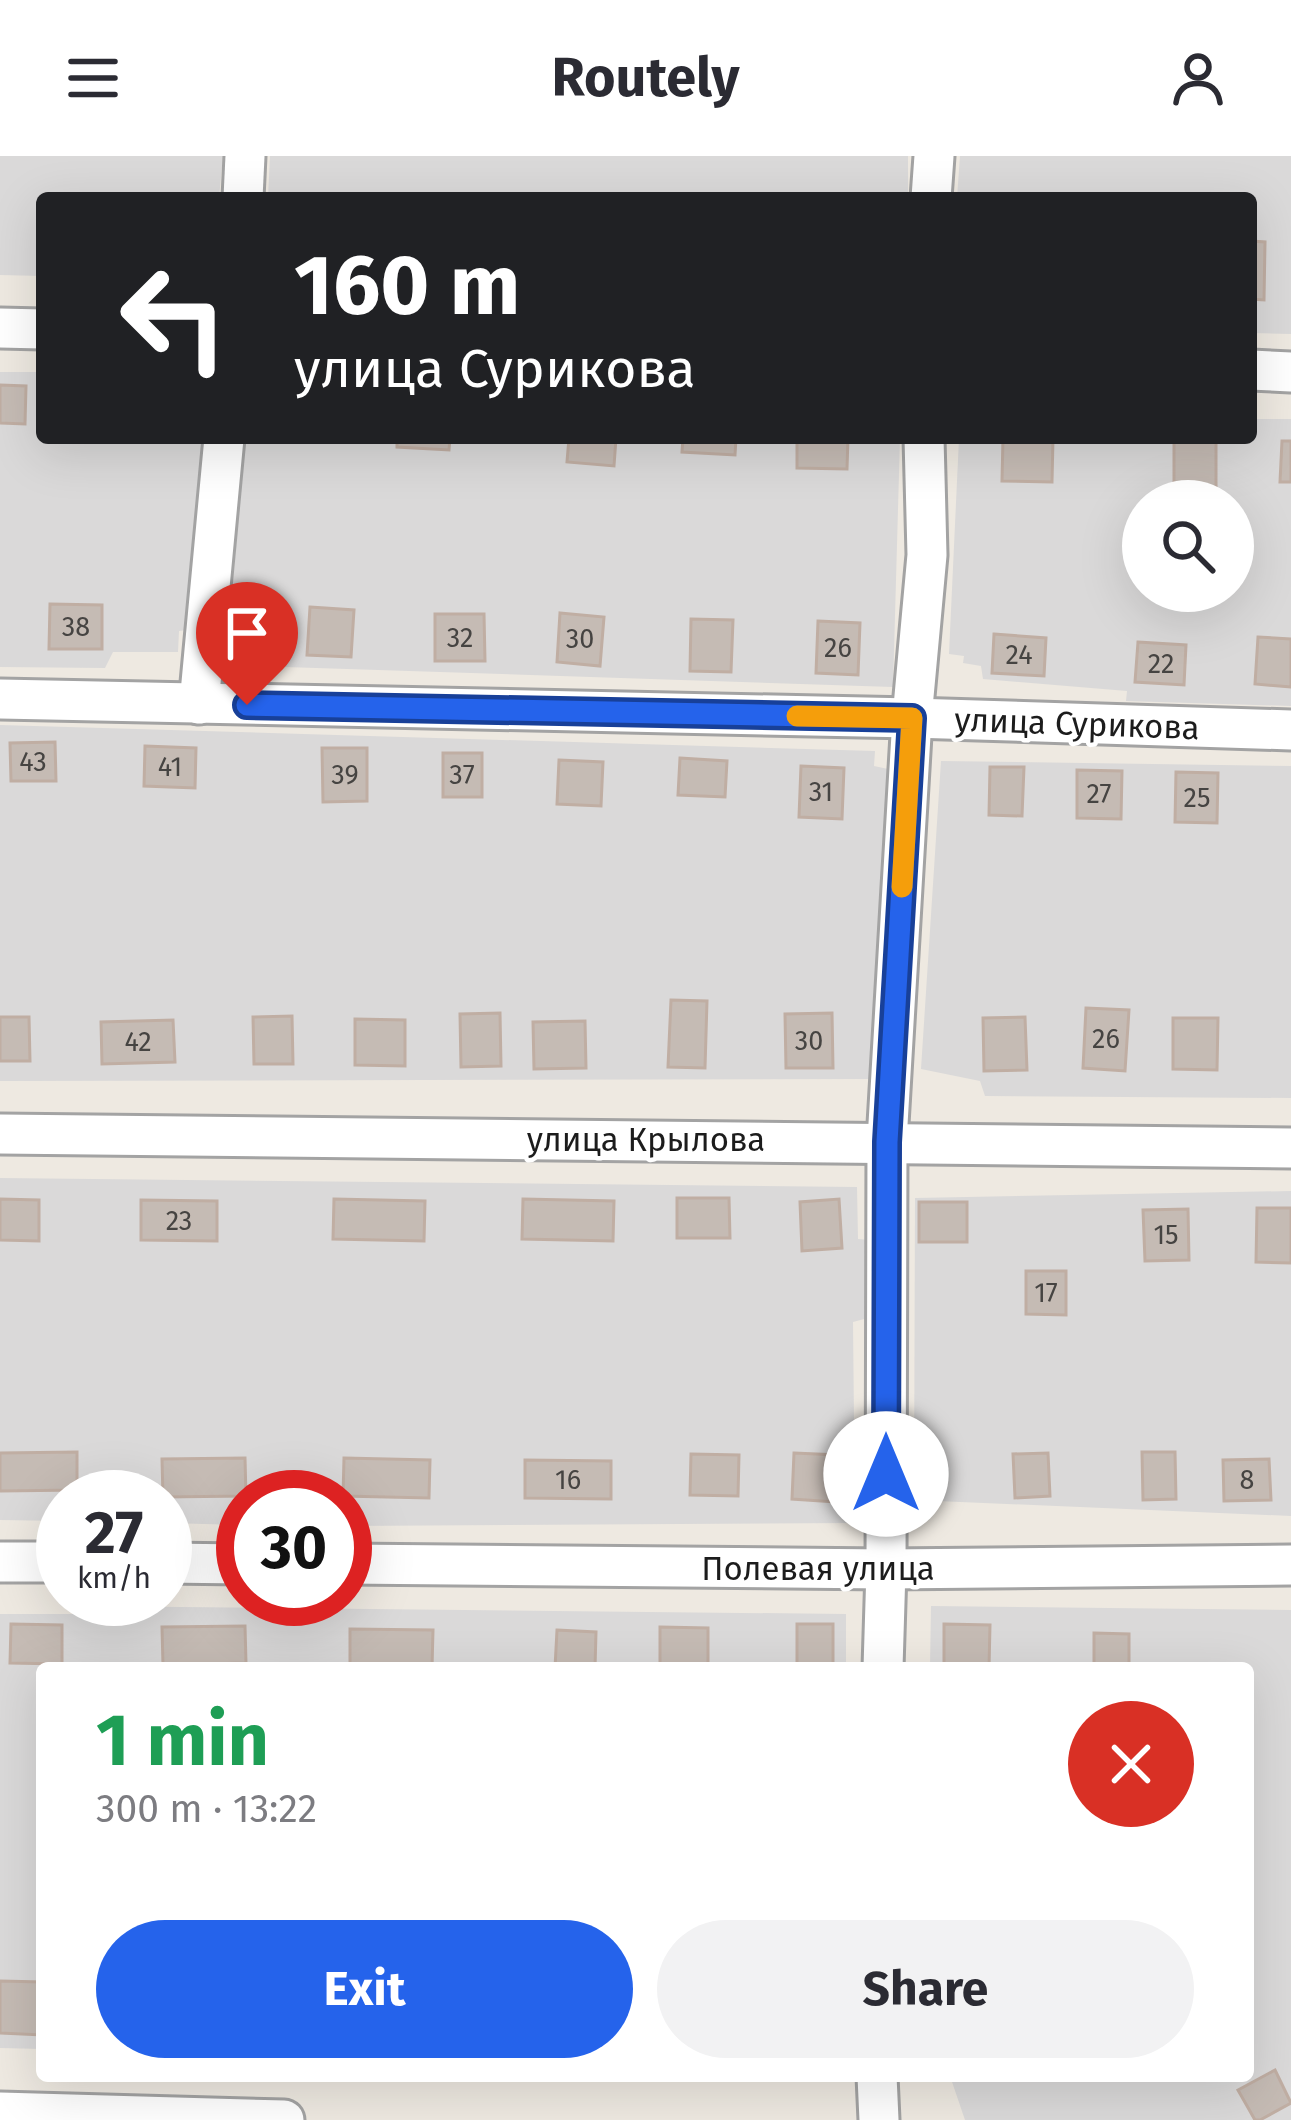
<!DOCTYPE html>
<html lang="en">
<head>
<meta charset="utf-8">
<style>
	body { margin:0; font-family:"Fira Sans",sans-serif; background:#f2f2f3; color:#2b2b33; height:100vh; display:flex; flex-direction:column; font-size:45px; white-space:nowrap }
	* { box-sizing:border-box; margin:0 }
	p { font-size:39px; color:#7c7c81 }
	.icon { flex:none; width:66px; height:66px; fill:none; stroke:currentColor; stroke-width:2; stroke-linecap:round; stroke-linejoin:round }
	.map { position:relative; flex:1; overflow:hidden }
	.drawer { position:absolute; left:36px; top:1506px; width:1218px; height:420px; display:flex; flex-direction:column; background:#fff; border-radius:12px; box-shadow:0 12px 48px #0002 }
	.drawer>* { flex:none }
	.guide { position:absolute; left:36px; top:36px; width:1221px; height:252px; border-radius:12px; box-shadow:0 12px 48px #0002; background:#202124; color:#fff; overflow:hidden }
	.fabs { position:absolute; left:1122px; top:324px; display:grid; gap:24px }
	.fabs a { display:grid; place-items:center; width:132px; height:132px; border-radius:50%; background:#fff; box-shadow:0 12px 48px #0002; font-size:60px }
	.speed { position:absolute; left:36px; top:1314px; display:flex; gap:24px; font-size:60px; font-weight:700; text-align:center }
	.speed>* { display:grid; place-content:center; width:156px; height:156px; border-radius:50%; background:#fff; box-shadow:0 12px 48px #0002; line-height:1 }
	.speed small { font-size:30px; font-weight:400 }
	.speed .limit { border:18px solid #d22; background:#fff; color:#111 }
	.pin { position:absolute; display:grid; place-items:center; width:102px; height:102px; color:#fff; margin:-123px -51px; border-radius:50% 50% 50% 0; rotate:-45deg; box-shadow:0 0 12px #0007 }
	.pin .icon { rotate:45deg }
	.me { position:absolute; width:132px; margin:-66px; rotate:0deg; stroke-linejoin:round; filter:drop-shadow(0 0 9px #0008) }
	.turn { display:flex; align-items:center; gap:42px; height:252px; padding:0 60px; font-size:54px }
	.turn .icon { width:156px; height:156px; stroke-width:2.5 }
	.turn b { display:block; font-size:84px; line-height:102px }
	.round { display:grid; place-items:center; flex:none; width:126px; height:126px; border-radius:63px; background:#f2f2f3 }
	.head { display:flex; align-items:center; justify-content:space-between; height:204px; padding:0 60px }
	h1 { font-size:72px; font-weight:700; line-height:90px; color:#1e9e55 }
	.cta { display:flex; gap:24px; margin-top:auto; padding:24px 60px }
	.cta a { flex:1; height:138px; border-radius:72px; background:#2563eb; color:#fff; font-size:48px; font-weight:700; line-height:138px; text-align:center }
	.cta a+a { background:#f2f2f3; color:#2b2b33 }
	header { display:flex; justify-content:space-between; align-items:center; height:156px; padding:0 60px; background:#fff; font-size:54px; font-weight:700 }
	.map>svg:first-child { display:block }
	.residential { fill:#dad9d9; fill-rule:evenodd }
	.building { fill:#c5bbb4; stroke:#c0aea3; stroke-width:3 }
	.lines { fill:none; stroke-linecap:round; stroke-linejoin:round }
	.street-casing { stroke:#a3a3a3; stroke-width:45 }
	.street { stroke:#fff; stroke-width:39 }
	.route-casing { stroke:#184099; stroke-width:30 }
	.route { stroke:#2563eb; stroke-width:21 }
	.slow { stroke:#f59e0b; stroke-width:21 }
	.labels { text-anchor:middle; stroke-width:9; stroke-linejoin:round; paint-order:stroke }
	.number-label { font-size:27px; fill:#464442 }
	.street-label { font-size:33px; fill:#1c1c1c; stroke:#fff }
</style>
</head>
<body>
<header><svg class="icon" aria-label="menu" viewBox="0 0 24 24"><path d="M4 6h16M4 12h16M4 18h16"/></svg>Routely<svg class="icon" aria-label="person" viewBox="0 0 24 24"><circle cx="12" cy="8" r="4"/><path d="M4 21q1-7 8-7t8 7"/></svg></header>
<div class="map">
<svg width="1291" height="1964" viewBox="0 0 1291 1964">
	<rect width="100%" height="100%" fill="#eee9e1"/>
	<g class="residential">
		<polygon points="0,0 223,0 219,42 42,42 42,120 0,119"/>
		<polygon points="270,0 908,0 908,42 268,42"/>
		<polygon points="960,0 1291,0 1291,178 1251,177 1251,42 957,42"/>
		<polygon points="0,216 42,216 42,282 207,282 193,473 179,475 178,496 113,496 105,512 0,511"/>
		<path d="M1251 263H1291V550L1126 545 1127 535 983 523 981 510 963 507 964 500 949 498 959 282H1251ZM1143 345H1233V435H1143Z"/>
		<polygon points="245,282 900,282 893,531 226,509"/>
		<polygon points="0,569 875,595 874,610 888,613 876,923 0,925"/>
		<polygon points="941,605 1291,610 1291,942 985,940 980,925 921,913"/>
		<polygon points="0,1022 857,1031 858,1083 870,1084 868,1162 853,1166 855,1367 345,1370 345,1341 243,1341 243,1369 165,1367 165,1341 63,1341 63,1365 0,1364"/>
		<polygon points="1291,1035 1291,1360 914,1344 915,1042"/>
		<polygon points="82,1450 846,1458 846,1512 42,1512 42,1893 0,1892 0,1458 77,1458"/>
		<polygon points="931,1450 1291,1454 1291,1964 965,1964 950,1920 1248,1920 1248,1512 930,1512"/>
	</g>
	<g class="building">
		<polygon points="1251,85 1265,86 1264,144 1251,143"/>
		<polygon points="0,229 26,230 25,268 0,267"/>
		<polygon points="397,282 450,282 449,294 397,291"/>
		<polygon points="569,282 616,282 614,310 567,306"/>
		<polygon points="683,282 736,282 735,299 682,296"/>
		<polygon points="797,282 848,282 847,313 797,312"/>
		<polygon points="1003,282 1053,282 1052,326 1002,325"/>
		<polygon points="1174,283 1216,284 1216,333 1174,333"/>
		<polygon points="1282,285 1291,285 1291,326 1280,326"/>
		<polygon points="50,448 102,449 102,493 49,493"/>
		<polygon points="310,451 354,454 351,501 307,499"/>
		<polygon points="560,457 604,461 600,510 557,506"/>
		<polygon points="435,458 484,458 485,505 435,505"/>
		<polygon points="691,463 733,464 731,516 690,515"/>
		<polygon points="818,465 860,467 858,519 816,517"/>
		<polygon points="994,478 1046,482 1044,520 992,517"/>
		<polygon points="1258,481 1291,483 1291,531 1255,528"/>
		<polygon points="1138,486 1186,489 1184,529 1135,526"/>
		<polygon points="55,586 56,625 11,625 10,587"/>
		<polygon points="145,590 196,592 195,632 144,630"/>
		<polygon points="322,592 367,592 367,645 323,646"/>
		<rect x="443" y="597" width="39" height="44"/>
		<polygon points="680,602 727,605 725,641 678,639"/>
		<polygon points="559,604 603,606 601,650 557,648"/>
		<polygon points="801,610 844,612 842,663 799,661"/>
		<polygon points="990,611 1024,611 1022,660 989,659"/>
		<polygon points="1077,614 1122,615 1121,663 1077,662"/>
		<polygon points="1176,616 1218,617 1217,667 1175,666"/>
		<polygon points="671,844 707,845 705,912 668,911"/>
		<polygon points="1086,852 1129,854 1125,915 1083,912"/>
		<polygon points="500,857 501,910 461,911 460,858"/>
		<polygon points="832,857 833,912 786,912 785,858"/>
		<polygon points="292,860 293,908 254,908 253,861"/>
		<polygon points="0,861 29,861 30,905 0,905"/>
		<polygon points="1025,861 1027,914 984,915 983,862"/>
		<polygon points="1173,862 1218,862 1217,914 1173,913"/>
		<polygon points="355,863 405,864 405,910 355,909"/>
		<polygon points="173,864 175,906 102,908 101,866"/>
		<polygon points="585,865 586,912 534,913 533,866"/>
		<polygon points="677,1042 729,1042 730,1082 677,1082"/>
		<polygon points="0,1043 39,1044 39,1085 0,1084"/>
		<polygon points="334,1043 425,1045 424,1085 333,1083"/>
		<polygon points="523,1043 614,1045 613,1085 522,1083"/>
		<polygon points="839,1043 842,1092 802,1095 800,1046"/>
		<polygon points="141,1044 217,1045 217,1085 141,1084"/>
		<rect x="919" y="1046" width="48" height="40"/>
		<polygon points="1257,1052 1291,1052 1291,1107 1256,1106"/>
		<polygon points="1188,1053 1189,1104 1145,1105 1143,1054"/>
		<polygon points="1026,1115 1066,1115 1066,1159 1026,1158"/>
		<polygon points="77,1296 77,1334 0,1335 0,1297"/>
		<polygon points="1142,1296 1175,1296 1176,1343 1143,1344"/>
		<polygon points="794,1297 838,1299 835,1346 792,1343"/>
		<polygon points="1048,1297 1050,1340 1015,1342 1013,1298"/>
		<polygon points="691,1298 739,1299 738,1340 690,1339"/>
		<polygon points="245,1302 246,1340 163,1341 162,1303"/>
		<polygon points="344,1302 430,1304 429,1342 343,1340"/>
		<polygon points="1269,1303 1271,1344 1224,1345 1223,1304"/>
		<polygon points="525,1304 611,1305 611,1343 525,1342"/>
		<polygon points="11,1468 62,1469 62,1508 10,1507"/>
		<rect x="797" y="1468" width="36" height="44"/>
		<polygon points="944,1468 990,1469 989,1512 944,1512"/>
		<polygon points="245,1470 246,1507 163,1509 162,1471"/>
		<polygon points="660,1471 708,1472 708,1512 660,1512"/>
		<polygon points="350,1473 433,1474 432,1512 350,1510"/>
		<polygon points="557,1474 596,1476 595,1512 555,1512"/>
		<polygon points="1094,1477 1129,1478 1129,1512 1094,1512"/>
		<polygon points="0,1825 42,1826 42,1879 0,1877"/>
		<polygon points="1275,1914 1291,1947 1260,1964 1255,1964 1238,1934"/>
	</g>
	<g class="lines">
		<g class="street-casing">
			<g id="street">
				<polyline points="243,42 245,0"/>
				<polyline points="931,42 934,0"/>
				<polyline points="0,172 42,173"/>
				<polyline points="1251,214 1291,216"/>
				<polyline points="0,543 912,562 1291,574"/>
				<polyline points="199,548 224,282"/>
				<polyline points="0,978 1291,992"/>
				<polyline points="0,1406 63,1406"/>
				<polyline points="165,1407 243,1408"/>
				<polyline points="345,1408 886,1413 1291,1409"/>
				<polyline points="883,1512 886,1413 887,985 912,562 927,399 924,282"/>
				<polyline points="877,1920 879,1964"/>
				<polyline points="0,1956 284,1964"/>
			</g>
		</g>
		<use href="#street" class="street"/>
	</g>
	<g class="lines">
		<g class="route-casing">
			<polyline id="route" points="247,549 912,562 887,986 886,1318"/>
		</g>
		<use href="#route" class="route"/>
		<polyline class="slow" points="797,560 912,562 902,731"/>
	</g>
	<g class="labels">
		<g class="number-label">
			<text x="76" y="480">38</text>
			<text x="460" y="491">32</text>
			<text x="580" y="492">30</text>
			<text x="838" y="501">26</text>
			<text x="1019" y="508">24</text>
			<text x="1161" y="517">22</text>
			<text x="33" y="615">43</text>
			<text x="170" y="620">41</text>
			<text x="345" y="628">39</text>
			<text x="462" y="628">37</text>
			<text x="821" y="645">31</text>
			<text x="1099" y="647">27</text>
			<text x="1197" y="651">25</text>
			<text x="1106" y="892">26</text>
			<text x="809" y="894">30</text>
			<text x="138" y="895">42</text>
			<text x="179" y="1074">23</text>
			<text x="1166" y="1088">15</text>
			<text x="1046" y="1146">17</text>
			<text x="568" y="1333">16</text>
			<text x="1247" y="1333">8</text>
		</g>
		<g class="street-label">
			<text transform="translate(1077 567) rotate(2)" y="12">улица Сурикова</text>
			<text x="646" y="995">улица Крылова</text>
			<text x="818" y="1424">Полевая улица</text>
		</g>
	</g>
</svg>
<div class="fabs">
<a><svg class="icon" aria-label="search" viewBox="0 0 24 24"><circle cx="10" cy="10" r="6"/><path d="M15 15l6 6"/></svg></a>
</div>
<div class="speed"><div>27<small>km/h</small></div><div class="limit">30</div></div>
<div class="pin" style="left:247px;top:549px;background:#d93025"><svg class="icon" aria-label="arrive" viewBox="0 0 24 24"><path d="M6 21V4h12l-3 4 3 4H6"/></svg></div>
<svg class="me" style="left:886px;top:1318px" viewBox="-20 -20 40 40"><circle r="19" fill="#fff"/><path d="M0-13L10 11 0 6-10 11z" fill="#2563eb"/></svg>
<div class="guide">
<div class="turn"><svg class="icon" aria-label="left" viewBox="0 0 24 24"><path d="M17 20v-9H6M10 6l-5 5 5 5"/></svg><div><b>160 m</b>улица Сурикова</div></div>
</div>
<section class="drawer">
<div class="head"><div><h1>1 min</h1><p>300 m · 13:22</p></div><a class="round" style="background:#d93025;color:#fff"><svg class="icon" aria-label="close" viewBox="0 0 24 24"><path d="M6 6l12 12M18 6L6 18"/></svg></a></div>
<div class="cta"><a>Exit</a><a>Share</a></div>
</section>
</div>
</body>
</html>
